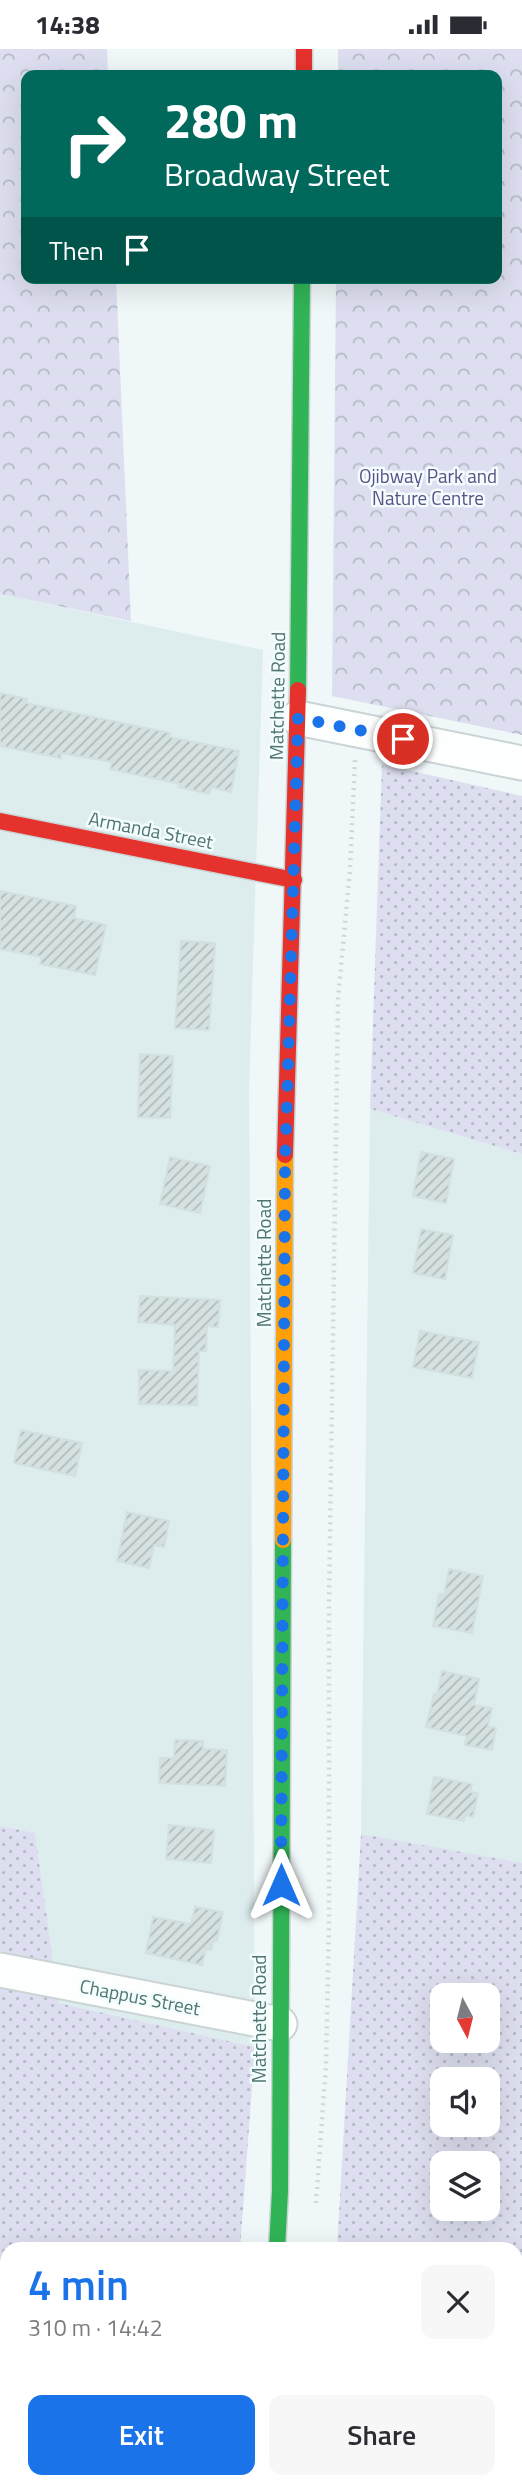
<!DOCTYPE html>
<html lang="en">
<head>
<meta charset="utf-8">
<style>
	body { margin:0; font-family:"Titillium Web",sans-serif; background:#f7f7f7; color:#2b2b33; height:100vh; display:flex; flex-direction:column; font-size:26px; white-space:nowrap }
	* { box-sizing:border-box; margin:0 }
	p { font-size:23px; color:#7c7c81 }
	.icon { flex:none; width:38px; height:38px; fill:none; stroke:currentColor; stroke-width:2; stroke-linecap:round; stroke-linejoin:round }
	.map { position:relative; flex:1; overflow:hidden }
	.drawer { position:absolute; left:0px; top:2193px; width:523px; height:247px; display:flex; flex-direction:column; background:#fff; border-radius:21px 21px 0 0; box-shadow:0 7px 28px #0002 }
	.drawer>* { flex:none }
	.top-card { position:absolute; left:21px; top:21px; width:481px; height:214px; border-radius:14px; box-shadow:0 7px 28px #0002; background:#00695c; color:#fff; overflow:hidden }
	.needle { width:46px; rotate:173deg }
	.tools { position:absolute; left:430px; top:1934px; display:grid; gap:14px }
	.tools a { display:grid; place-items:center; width:70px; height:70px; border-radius:14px; background:#fff; box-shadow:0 7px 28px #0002; font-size:35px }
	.pin { position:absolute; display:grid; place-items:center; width:60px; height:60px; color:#fff; margin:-30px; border:4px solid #fff; border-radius:50%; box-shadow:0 2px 7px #0007 }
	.me { position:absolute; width:77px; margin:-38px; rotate:0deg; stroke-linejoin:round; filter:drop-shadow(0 0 5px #0008) }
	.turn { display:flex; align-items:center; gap:24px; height:147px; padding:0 28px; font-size:32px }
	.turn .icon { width:91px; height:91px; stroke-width:2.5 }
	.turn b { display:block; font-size:49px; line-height:60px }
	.then { display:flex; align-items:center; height:66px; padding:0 28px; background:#0003; gap:14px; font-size:26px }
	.round { display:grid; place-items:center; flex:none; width:74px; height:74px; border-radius:14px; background:#f7f7f7 }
	.overview { display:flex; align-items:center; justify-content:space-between; height:119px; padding:0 28px }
	h1 { font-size:42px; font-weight:600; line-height:52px; color:#1a73e8 }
	.primary-button { display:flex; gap:14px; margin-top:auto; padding:14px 28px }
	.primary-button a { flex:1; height:80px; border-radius:14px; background:#1a73e8; color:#fff; font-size:28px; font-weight:600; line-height:80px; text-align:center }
	.primary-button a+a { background:#f7f7f7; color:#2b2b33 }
	.status { display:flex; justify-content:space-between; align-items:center; height:49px; padding:0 35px; background:#fff; direction:ltr }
	.status svg { height:19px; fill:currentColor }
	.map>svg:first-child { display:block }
	.residential { fill:#ddedee }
	.grass { fill:url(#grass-dots); fill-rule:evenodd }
	.forest { fill:url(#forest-crowns) }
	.water { fill:url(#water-ripples) }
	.building { fill:url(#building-hatch); stroke:#d2e0df; stroke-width:2 }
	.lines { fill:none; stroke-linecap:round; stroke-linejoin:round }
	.street-casing { stroke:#cbd4d5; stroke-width:37 }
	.fast-casing { stroke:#cad4d4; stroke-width:19 }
	.slow-casing { stroke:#cad4d4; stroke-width:19 }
	.jam-casing { stroke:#cad4d4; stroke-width:19 }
	.path { stroke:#ced8d8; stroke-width:4.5; stroke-dasharray:2 5; stroke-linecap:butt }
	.street { stroke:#fdfefe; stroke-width:33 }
	.fast { stroke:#30b455; stroke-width:16 }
	.slow { stroke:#ff9f0a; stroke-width:16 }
	.jam { stroke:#e5322d; stroke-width:16 }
	.route { stroke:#1a73e8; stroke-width:12; stroke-dasharray:0 21.6 }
	.labels { text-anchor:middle; stroke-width:5; stroke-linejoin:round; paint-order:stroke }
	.park-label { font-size:19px; fill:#5a5085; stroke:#f3fdfe }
	.street-label { font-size:19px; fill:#517570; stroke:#f3fdfe }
</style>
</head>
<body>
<div class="status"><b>14:38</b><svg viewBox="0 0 49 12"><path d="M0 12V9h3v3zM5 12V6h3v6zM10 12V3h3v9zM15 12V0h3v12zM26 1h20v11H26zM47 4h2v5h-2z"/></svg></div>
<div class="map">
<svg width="522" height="2438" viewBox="0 0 522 2438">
	<defs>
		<pattern id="grass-dots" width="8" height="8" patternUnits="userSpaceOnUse" patternTransform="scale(1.75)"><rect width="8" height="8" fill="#dddff0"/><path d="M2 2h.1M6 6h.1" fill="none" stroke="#b6b9c7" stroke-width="1.8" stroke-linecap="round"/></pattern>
		<pattern id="forest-crowns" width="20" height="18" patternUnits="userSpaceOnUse" patternTransform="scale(1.75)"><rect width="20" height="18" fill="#dddff0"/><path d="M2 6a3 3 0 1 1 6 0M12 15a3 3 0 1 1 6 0" fill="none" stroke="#b6b9c7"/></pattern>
		<pattern id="water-ripples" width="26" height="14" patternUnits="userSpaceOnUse" patternTransform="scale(1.75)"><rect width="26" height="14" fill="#e8d2db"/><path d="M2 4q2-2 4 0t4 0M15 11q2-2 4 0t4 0" fill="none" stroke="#beafb6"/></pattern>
		<pattern id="building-hatch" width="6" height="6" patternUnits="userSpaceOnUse" patternTransform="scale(1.75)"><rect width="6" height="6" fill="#d6e1e1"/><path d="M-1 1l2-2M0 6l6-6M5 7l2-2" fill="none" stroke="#b0bbbb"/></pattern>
	</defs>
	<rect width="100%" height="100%" fill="#f0f7f8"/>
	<g class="residential">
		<polygon points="0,545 263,601 249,1040 255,1998 59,1954 35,1785 0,1777"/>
		<polygon points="370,1060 522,1105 522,1816 361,1785"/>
	</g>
	<g class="grass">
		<polygon points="382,715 522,747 522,1105 370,1060"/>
		<polygon points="0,1777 35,1784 59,1954 255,1998 240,2200 7,2200 7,2432 215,2433 214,2438 0,2438"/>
		<path d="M361 1785 522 1814V2438H323V2432H516V2200H337ZM443 1946H488V1992H443ZM443 2030H488V2076H443ZM443 2114H488V2160H443Z"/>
	</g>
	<g class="forest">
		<polygon points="0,0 107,0 108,26 26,26 26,229 116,229 131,572 0,545"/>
		<polygon points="338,0 522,0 522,686 332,647 336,229 497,229 497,26 338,26"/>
	</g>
	<polygon class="water" points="522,2233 522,2320 516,2319 516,2235"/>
	<g class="building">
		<polygon points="0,644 27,650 26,654 170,684 169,688 239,702 231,743 211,738 209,745 179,738 180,735 110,720 112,713 61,704 61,709 0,697"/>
		<polygon points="0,842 76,857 74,869 106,876 95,926 40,915 42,908 0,900"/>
		<polygon points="181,892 215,894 209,981 175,979"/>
		<polygon points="140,1005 173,1007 170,1069 138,1068"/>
		<polygon points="421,1103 454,1110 446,1154 413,1147"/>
		<polygon points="170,1108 210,1117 200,1164 160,1155"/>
		<polygon points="421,1180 453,1186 445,1230 413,1224"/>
		<polygon points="140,1247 220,1251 218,1278 207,1277 206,1302 199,1302 197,1356 139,1355 139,1321 173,1322 175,1276 138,1273"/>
		<polygon points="420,1282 479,1293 472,1329 413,1318"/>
		<polygon points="21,1381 82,1394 75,1427 14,1414"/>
		<polygon points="127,1463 169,1472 164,1498 154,1496 149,1519 117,1512"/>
		<polygon points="449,1520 483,1527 472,1584 433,1577 439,1545 444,1546"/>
		<polygon points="442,1622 479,1630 474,1656 492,1659 488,1677 496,1679 492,1701 465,1696 467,1687 426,1678 434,1645 437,1646"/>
		<polygon points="175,1691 203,1692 203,1700 227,1701 225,1737 159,1734 160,1709 174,1709"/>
		<polygon points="434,1728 472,1735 470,1743 478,1744 473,1768 465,1766 464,1772 427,1765"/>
		<polygon points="169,1776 214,1781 211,1814 166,1810"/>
		<polygon points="195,1858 223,1863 217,1892 213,1892 211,1901 206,1900 202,1916 146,1904 153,1868 191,1875"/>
	</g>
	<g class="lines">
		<g class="street-casing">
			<g id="street">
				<polyline points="298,669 522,714"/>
				<polyline points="0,1921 280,1975"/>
			</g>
		</g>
		<g class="fast-casing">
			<g id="fast">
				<polyline points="298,641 302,229"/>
				<polyline points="277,2200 280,2142 283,1491"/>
			</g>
		</g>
		<g class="slow-casing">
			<g id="slow">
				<polyline points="283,1491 285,1106"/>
				<polyline points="260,2432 260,2438"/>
			</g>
		</g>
		<g class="jam-casing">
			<g id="jam">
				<polyline points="304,0 304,26"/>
				<polyline points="0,772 294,831"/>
				<polyline points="285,1106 298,641"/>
			</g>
		</g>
		<polyline class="path" points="316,2154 326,2016 329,1876 329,1553 338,950 350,821 355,711"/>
		<use href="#street" class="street"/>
		<use href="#fast" class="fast"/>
		<use href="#slow" class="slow"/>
		<use href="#jam" class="jam"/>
	</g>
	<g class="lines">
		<polyline class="route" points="281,1836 285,1120 298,669 403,690"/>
	</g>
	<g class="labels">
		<g class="park-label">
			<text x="428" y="434">Ojibway Park and<tspan x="428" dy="22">Nature Centre</tspan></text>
		</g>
		<g class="street-label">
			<text transform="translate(277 647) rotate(-89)" y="7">Matchette Road</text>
			<text transform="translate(151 781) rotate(11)" y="7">Armanda Street</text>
			<text transform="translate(264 1214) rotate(-90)" y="7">Matchette Road</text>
			<text transform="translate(140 1948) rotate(11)" y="7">Chappus Street</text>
			<text transform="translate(259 1970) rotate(-90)" y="7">Matchette Road</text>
		</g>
	</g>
</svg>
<div class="tools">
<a><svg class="needle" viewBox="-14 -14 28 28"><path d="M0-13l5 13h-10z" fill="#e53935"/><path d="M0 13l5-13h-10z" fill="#7c7c81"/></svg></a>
<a><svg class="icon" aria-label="sound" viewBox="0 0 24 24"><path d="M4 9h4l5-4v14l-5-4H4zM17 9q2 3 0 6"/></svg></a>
<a><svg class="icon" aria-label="layers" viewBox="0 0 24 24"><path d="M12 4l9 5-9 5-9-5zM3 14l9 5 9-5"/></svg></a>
</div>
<div class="pin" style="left:403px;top:690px;background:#d93025"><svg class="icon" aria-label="arrive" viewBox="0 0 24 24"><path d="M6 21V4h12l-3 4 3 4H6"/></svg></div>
<svg class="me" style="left:281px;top:1836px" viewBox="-20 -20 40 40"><path d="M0-17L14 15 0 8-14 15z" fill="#1a73e8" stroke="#fff" stroke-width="4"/></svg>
<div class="top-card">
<div class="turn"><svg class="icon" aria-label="right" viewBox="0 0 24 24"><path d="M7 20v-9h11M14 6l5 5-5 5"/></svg><div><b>280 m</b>Broadway Street</div></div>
<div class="then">Then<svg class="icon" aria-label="arrive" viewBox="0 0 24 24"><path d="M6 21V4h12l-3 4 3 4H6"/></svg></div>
</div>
<section class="drawer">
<div class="overview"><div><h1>4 min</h1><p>310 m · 14:42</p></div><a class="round"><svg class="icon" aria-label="close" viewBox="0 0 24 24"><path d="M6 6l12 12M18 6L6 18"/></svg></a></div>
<div class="primary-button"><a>Exit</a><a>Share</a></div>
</section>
</div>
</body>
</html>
